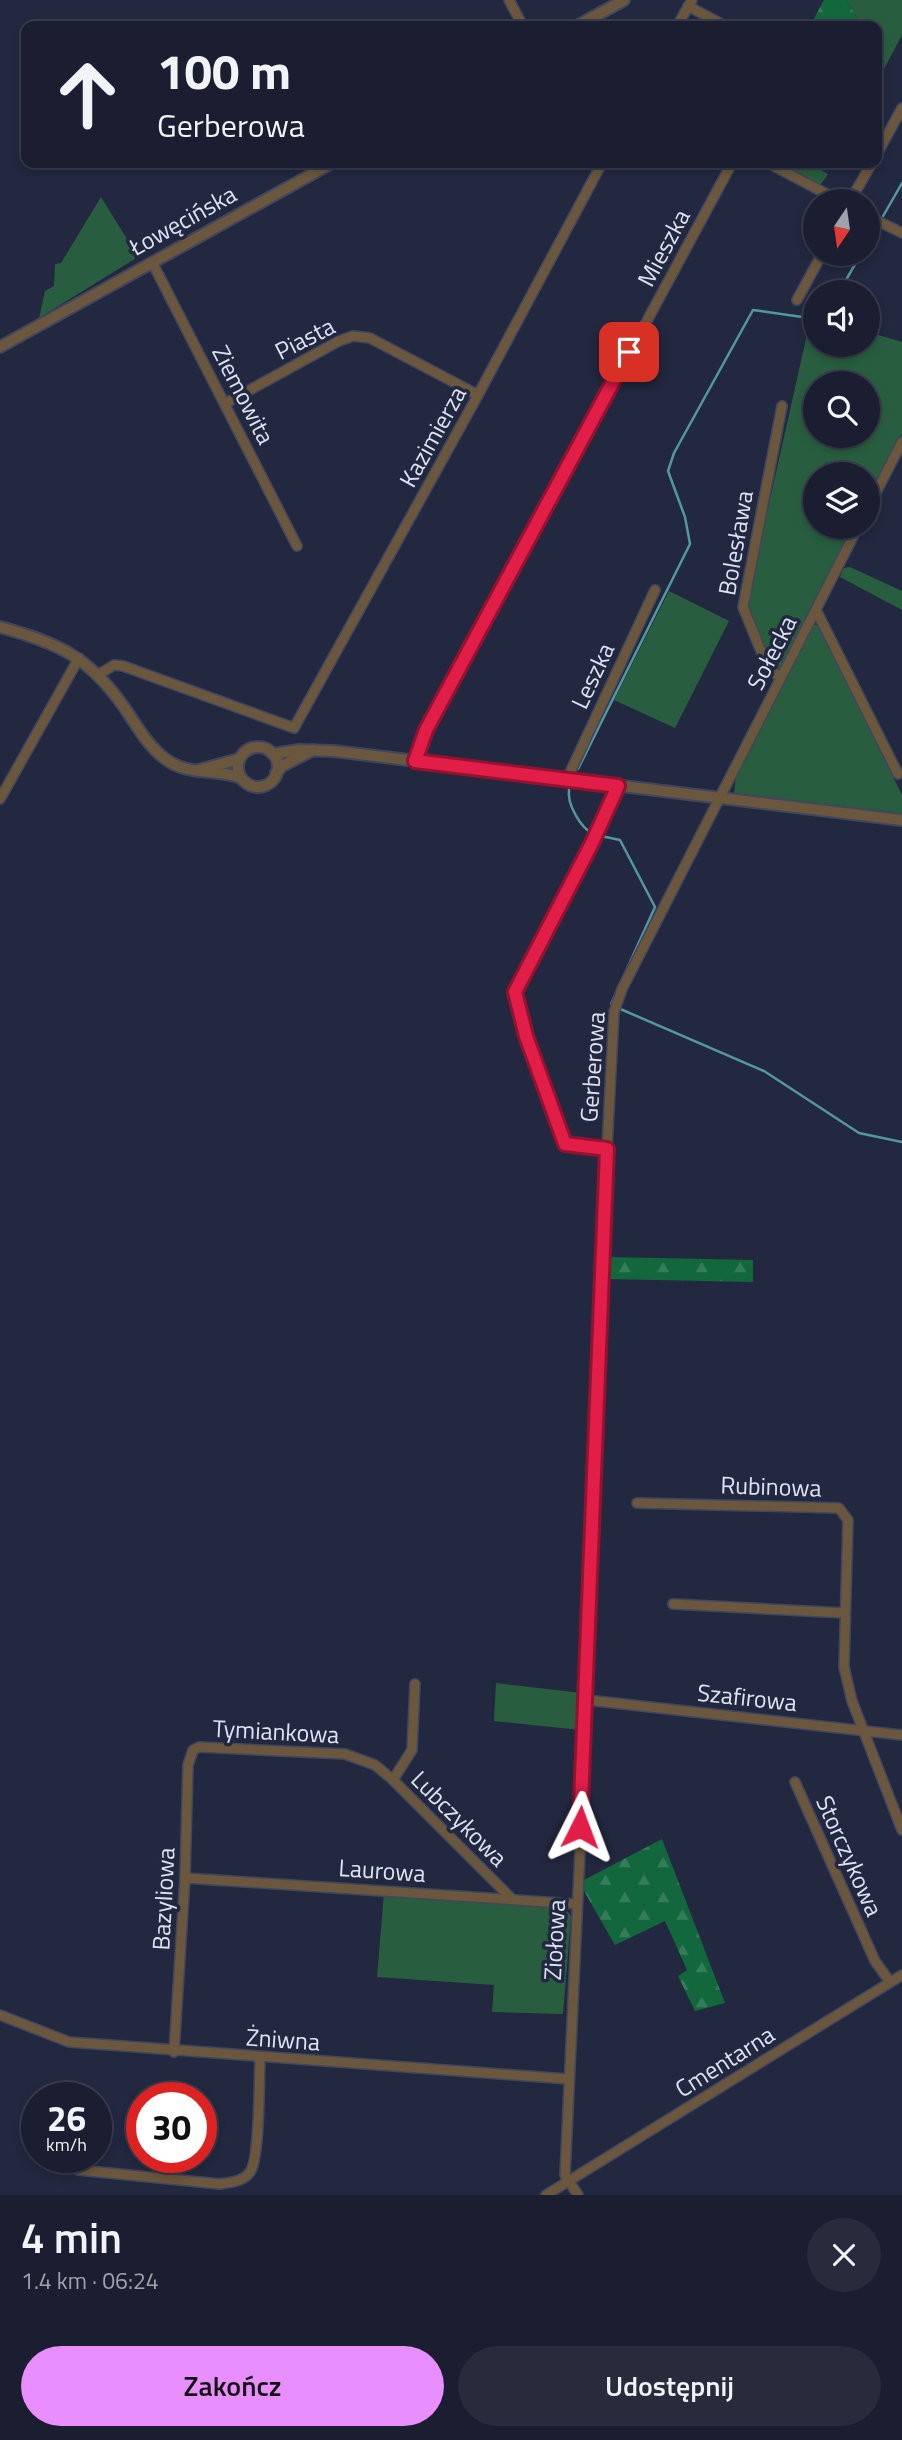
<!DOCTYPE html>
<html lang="pl">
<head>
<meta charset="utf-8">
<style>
	body { margin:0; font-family:"Titillium Web",sans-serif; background:#272b3c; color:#f1f3f6; height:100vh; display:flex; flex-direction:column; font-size:26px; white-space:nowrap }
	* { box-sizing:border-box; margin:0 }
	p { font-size:23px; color:#9fa2ab }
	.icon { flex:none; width:38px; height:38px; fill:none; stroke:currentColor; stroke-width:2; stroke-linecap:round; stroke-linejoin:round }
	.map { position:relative; height:2195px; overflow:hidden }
	.panel { display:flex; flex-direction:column; background:#1a1e30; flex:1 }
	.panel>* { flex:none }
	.banner { position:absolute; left:21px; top:21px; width:861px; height:147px; border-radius:14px; box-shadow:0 4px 10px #0003,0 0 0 2px #383c4c; background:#1a1e30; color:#f1f3f6; overflow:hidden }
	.needle { width:46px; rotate:193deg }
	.fabs { position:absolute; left:803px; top:189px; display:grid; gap:14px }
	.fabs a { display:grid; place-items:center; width:77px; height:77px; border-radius:50%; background:#1a1e30; box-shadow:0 4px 10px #0003,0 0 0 2px #383c4c; font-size:35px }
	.speed { position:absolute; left:21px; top:2082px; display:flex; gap:14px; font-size:35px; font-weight:700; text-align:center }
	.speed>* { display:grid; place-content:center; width:91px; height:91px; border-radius:50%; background:#1a1e30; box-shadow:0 4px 10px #0003,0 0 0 2px #383c4c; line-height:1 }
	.speed small { font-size:18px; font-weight:400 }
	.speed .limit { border:10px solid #d22; background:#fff; color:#111 }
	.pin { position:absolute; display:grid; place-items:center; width:60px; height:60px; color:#fff; margin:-30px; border-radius:14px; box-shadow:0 4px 10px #0006 }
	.me { position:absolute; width:77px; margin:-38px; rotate:3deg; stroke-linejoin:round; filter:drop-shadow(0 0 5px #0008) }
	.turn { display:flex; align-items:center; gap:24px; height:147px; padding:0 21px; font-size:32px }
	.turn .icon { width:91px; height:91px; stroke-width:2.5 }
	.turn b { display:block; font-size:49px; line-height:60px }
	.round { display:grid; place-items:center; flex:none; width:74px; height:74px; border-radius:37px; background:#272b3c }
	.overview { display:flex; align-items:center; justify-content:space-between; height:119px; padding:0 21px }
	h1 { font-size:42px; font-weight:600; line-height:52px }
	.action { display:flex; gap:14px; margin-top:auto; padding:14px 21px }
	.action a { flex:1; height:80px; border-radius:42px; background:#e98efe; color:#111; font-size:28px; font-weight:600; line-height:80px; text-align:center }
	.action a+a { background:#272b3c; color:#f1f3f6 }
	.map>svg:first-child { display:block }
	.grass { fill:#285e3f; fill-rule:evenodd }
	.forest { fill:url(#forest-firs) }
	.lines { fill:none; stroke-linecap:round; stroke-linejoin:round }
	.stream { stroke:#5398a1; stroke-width:2.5 }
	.minor-casing { stroke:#40465d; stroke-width:12 }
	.tertiary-casing { stroke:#40465d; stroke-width:14 }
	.minor { stroke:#6b573d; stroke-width:9 }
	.tertiary { stroke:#6b573d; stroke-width:10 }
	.route-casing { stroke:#92132f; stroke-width:18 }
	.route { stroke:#e11d48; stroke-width:12 }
	.labels { text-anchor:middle; stroke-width:7; stroke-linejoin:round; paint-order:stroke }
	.street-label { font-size:24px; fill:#dee3f3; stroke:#222840 }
</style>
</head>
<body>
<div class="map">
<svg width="902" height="2195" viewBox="0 0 902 2195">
	<defs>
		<pattern id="forest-firs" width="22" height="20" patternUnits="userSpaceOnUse" patternTransform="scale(1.75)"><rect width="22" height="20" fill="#12673d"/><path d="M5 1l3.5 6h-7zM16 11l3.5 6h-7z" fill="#347d5a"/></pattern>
	</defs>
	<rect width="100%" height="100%" fill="#222840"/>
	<g class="grass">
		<polygon points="847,0 902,0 902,35 877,82 877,26 861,26"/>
		<polygon points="776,163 808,163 828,174 819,187"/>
		<polygon points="101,197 138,257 39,318 45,291 54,286 55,264 61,263"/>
		<path d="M810 321 815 322 816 345H868V332L902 342V434L868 501V474H816V527H855L779 675C761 658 749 626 747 602ZM816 383H868V436H816Z"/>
		<polygon points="850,567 902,591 902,610 840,577 844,568"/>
		<polygon points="669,591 729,621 675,728 614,700"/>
		<polygon points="813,624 820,626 874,725 879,749 902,795 902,821 734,795 736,774"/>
		<polygon points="496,1683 582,1693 581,1730 494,1721"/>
		<polygon points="384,1893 566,1909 571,1916 563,2014 492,2012 494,1985 377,1977"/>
	</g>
	<g class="forest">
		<polygon points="824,0 847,0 861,26 810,26"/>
		<polygon points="608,1257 753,1260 753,1282 608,1279"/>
		<polygon points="662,1839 725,2003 695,2011 678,1976 687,1970 665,1921 615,1945 584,1891 584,1880"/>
	</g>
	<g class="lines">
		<g class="stream">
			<polyline points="882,218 902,183"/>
			<polyline points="868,242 876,227"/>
			<polyline points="839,292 861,254"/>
			<polyline points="578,769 690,544 685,517 668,471 674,453 753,310 816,319"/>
			<path d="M569 790C567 804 580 827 593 834"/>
			<polyline points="601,836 620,840 655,907 611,1004"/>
			<polyline points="618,1008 764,1071 859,1133 902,1142"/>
		</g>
		<g class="minor-casing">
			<g id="minor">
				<polyline points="509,0 523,26"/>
				<polyline points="688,6 725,26"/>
				<polyline points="677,26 692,0"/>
				<polyline points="877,154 902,108"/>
				<polyline points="768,163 840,201"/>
				<polyline points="850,201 872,163"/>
				<polyline points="868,216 902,233"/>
				<polyline points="152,262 297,546"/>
				<polyline points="797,300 822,254"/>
				<polyline points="226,403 339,341 353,336 370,338 478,395"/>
				<polyline points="868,508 902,442"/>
				<polyline points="816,610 898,774"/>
				<polyline points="98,675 114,665 123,666 294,728 478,395 602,163"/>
				<polyline points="780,678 767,666 743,607 782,406"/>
				<polyline points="415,761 426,731 732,163"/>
				<polyline points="567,779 655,590"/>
				<polyline points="0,799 79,658"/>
				<polyline points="607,1149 565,1144 526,1036 515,992 592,843 618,786"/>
				<polyline points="637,1503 839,1508 848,1520 844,1667 852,1701 902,1830"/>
				<polyline points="673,1604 845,1613"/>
				<polyline points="415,1684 412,1750 393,1780 511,1898"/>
				<polyline points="587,1700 902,1735"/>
				<polyline points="795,1782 875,1961 890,1982"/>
				<polyline points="185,1878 576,1904"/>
				<polyline points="0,2015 69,2042 568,2079"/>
				<polyline points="174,2052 185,1878 188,1765 193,1750 199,1747 345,1754 375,1765 393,1780"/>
				<path d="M78 2170 220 2184C231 2182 243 2182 250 2172 260 2159 259 2079 260 2058"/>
				<polyline points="546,2195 902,1975"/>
				<polyline points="578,2195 565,2175 587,1700 599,1305 614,1012 622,989 858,527"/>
			</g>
		</g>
		<g class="tertiary-casing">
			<g id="tertiary">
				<polyline points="577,26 624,0"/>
				<polyline points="0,347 332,163"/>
				<path d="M0 627C58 643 88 656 124 707 135 723 147 745 164 758 188 777 216 768 241 778"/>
				<circle cx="258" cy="767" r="20"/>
				<polyline points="273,754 299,750 334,751 902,820"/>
				<polyline points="199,770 239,759"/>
				<polyline points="276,773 282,766 313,750"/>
			</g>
		</g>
		<use href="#minor" class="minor"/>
		<use href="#tertiary" class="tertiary"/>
	</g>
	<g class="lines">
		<g class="route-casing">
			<polyline id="route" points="580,1827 607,1149 565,1144 526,1036 515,992 592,843 618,786 415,761 426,730 629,352"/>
		</g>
		<use href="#route" class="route"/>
	</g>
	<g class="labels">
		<g class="street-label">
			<text transform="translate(183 221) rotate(-29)" y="8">Łowęcińska</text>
			<text transform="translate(664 248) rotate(-62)" y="8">Mieszka</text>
			<text transform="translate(305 339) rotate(-27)" y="8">Piasta</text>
			<text transform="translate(243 395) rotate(63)" y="8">Ziemowita</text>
			<text transform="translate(433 437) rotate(-61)" y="8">Kazimierza</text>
			<text transform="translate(736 543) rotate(-80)" y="8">Bolesława</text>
			<text transform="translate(772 653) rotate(-63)" y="8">Sołecka</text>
			<text transform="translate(593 676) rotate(-65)" y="8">Leszka</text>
			<text transform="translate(593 1067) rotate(-86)" y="8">Gerberowa</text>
			<text transform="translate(771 1487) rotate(2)" y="8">Rubinowa</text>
			<text transform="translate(747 1698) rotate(6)" y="8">Szafirowa</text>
			<text transform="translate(276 1732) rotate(3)" y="8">Tymiankowa</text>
			<text transform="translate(459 1819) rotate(45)" y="8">Lubczykowa</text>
			<text transform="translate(849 1856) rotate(66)" y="8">Storczykowa</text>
			<text transform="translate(382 1871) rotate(4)" y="8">Laurowa</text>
			<text transform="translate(164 1899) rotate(-87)" y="8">Bazyliowa</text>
			<text transform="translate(555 1940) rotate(-87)" y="8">Ziołowa</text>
			<text transform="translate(283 2040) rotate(4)" y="8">Żniwna</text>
			<text transform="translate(725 2062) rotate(-32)" y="8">Cmentarna</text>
		</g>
	</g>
</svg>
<div class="fabs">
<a><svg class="needle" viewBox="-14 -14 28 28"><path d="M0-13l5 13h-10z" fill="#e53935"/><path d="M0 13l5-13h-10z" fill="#9fa2ab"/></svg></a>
<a><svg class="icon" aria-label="sound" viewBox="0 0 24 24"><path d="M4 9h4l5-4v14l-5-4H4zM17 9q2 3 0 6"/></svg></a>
<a><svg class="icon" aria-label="search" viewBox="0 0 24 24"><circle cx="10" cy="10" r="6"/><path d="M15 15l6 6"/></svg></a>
<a><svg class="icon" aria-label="layers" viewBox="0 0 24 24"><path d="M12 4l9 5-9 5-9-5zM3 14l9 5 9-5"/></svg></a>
</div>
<div class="speed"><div>26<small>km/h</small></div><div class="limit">30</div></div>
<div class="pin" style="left:629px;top:352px;background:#d93025"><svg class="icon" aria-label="arrive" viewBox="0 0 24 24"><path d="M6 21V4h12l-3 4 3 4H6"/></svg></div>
<svg class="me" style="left:580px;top:1827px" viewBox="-20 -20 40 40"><path d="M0-17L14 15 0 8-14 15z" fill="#e11d48" stroke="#fff" stroke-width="4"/></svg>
<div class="banner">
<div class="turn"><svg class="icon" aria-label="ahead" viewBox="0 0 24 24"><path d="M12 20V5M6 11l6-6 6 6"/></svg><div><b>100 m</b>Gerberowa</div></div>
</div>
</div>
<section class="panel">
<div class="overview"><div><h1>4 min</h1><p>1.4 km · 06:24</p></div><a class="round"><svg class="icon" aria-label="close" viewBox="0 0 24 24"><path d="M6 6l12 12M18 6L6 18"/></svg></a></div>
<div class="action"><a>Zakończ</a><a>Udostępnij</a></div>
</section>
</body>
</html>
